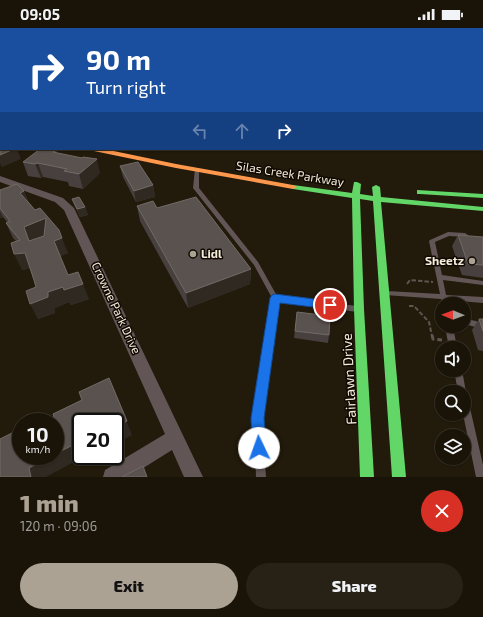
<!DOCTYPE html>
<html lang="en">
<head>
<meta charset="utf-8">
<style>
	body { margin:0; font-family:"Exo 2",sans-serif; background:#272116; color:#f1f3f6; height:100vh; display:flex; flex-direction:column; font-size:15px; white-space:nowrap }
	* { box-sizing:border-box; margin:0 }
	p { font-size:13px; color:#9f9e9c }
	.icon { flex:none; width:22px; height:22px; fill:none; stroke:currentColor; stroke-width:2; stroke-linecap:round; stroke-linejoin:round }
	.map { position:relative; height:449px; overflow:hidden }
	.drawer { display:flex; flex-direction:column; background:#1a1408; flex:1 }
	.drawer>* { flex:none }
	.top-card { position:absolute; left:0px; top:0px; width:483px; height:122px; box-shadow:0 1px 3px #0004,0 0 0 1px #383329; background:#1a4fa0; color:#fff; overflow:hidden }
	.needle { width:26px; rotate:271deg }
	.controls { position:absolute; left:435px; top:269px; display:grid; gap:8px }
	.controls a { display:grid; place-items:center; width:36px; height:36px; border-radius:50%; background:#1a1408; box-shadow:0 1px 3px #0004,0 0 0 1px #383329; font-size:20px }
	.speed { position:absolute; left:12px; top:385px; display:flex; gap:8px; font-size:20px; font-weight:700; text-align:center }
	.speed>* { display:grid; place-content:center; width:52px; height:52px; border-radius:50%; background:#1a1408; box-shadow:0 1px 3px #0004,0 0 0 1px #383329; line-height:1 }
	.speed small { font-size:10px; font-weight:400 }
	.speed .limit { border:2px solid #111; border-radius:6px; background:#fff; color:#111 }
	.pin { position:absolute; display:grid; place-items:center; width:34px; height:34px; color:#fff; margin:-17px; border:2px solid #fff; border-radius:50%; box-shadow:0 1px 4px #0007 }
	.me { position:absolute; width:44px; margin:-22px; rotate:357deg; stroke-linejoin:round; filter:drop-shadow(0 0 3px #0008) }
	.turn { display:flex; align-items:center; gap:14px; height:84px; padding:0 20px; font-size:18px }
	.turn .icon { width:52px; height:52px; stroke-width:2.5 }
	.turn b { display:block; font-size:28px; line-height:34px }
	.lanes { display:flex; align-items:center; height:38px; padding:0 20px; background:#0003; justify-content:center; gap:20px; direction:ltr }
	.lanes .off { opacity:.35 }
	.round { display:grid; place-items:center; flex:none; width:42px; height:42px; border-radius:21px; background:#272116 }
	.headline { display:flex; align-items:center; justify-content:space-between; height:68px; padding:0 20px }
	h1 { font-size:24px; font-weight:800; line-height:30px; color:#aca293 }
	.action { display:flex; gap:8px; margin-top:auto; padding:8px 20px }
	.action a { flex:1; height:46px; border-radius:24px; background:#aca293; color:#111; font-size:16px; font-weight:800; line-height:46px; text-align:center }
	.action a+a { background:#272116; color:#f1f3f6 }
	.status { display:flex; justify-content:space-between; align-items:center; height:28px; padding:0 20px; background:#1a1408; direction:ltr }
	.status svg { height:11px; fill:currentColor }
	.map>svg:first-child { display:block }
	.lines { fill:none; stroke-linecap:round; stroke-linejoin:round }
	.path-far1 { stroke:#5f5652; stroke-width:2; stroke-dasharray:4.5 2; stroke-linecap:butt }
	.path { stroke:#5f5652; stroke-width:3; stroke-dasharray:5.5 3; stroke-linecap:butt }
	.lane { fill:#625556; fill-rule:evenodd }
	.street { fill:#625556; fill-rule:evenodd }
	.fast { fill:#63d668; fill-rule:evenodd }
	.slow { fill:#ff974d; fill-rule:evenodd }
	.jam { fill:#b3261e; fill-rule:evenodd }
	.wall { fill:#47403e }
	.shaded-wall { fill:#302922 }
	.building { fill:#5a524f; stroke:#726a65; fill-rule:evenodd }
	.route { fill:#1a73e8; stroke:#114b97 }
	.poi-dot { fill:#aca293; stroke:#0f0901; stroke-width:1.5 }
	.labels { text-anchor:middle; stroke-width:3; stroke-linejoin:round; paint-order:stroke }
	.street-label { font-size:12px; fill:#f6ecdc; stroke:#0f0901 }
	.poi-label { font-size:12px; font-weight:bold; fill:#f6ecdc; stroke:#0f0901; text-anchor:start }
	.near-street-label { font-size:14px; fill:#f6ecdc; stroke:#0f0901 }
</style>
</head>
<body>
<div class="status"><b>09:05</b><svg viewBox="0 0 49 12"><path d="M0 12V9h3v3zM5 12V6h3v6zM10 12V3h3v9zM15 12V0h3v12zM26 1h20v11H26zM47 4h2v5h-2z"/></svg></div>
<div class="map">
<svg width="483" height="449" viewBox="0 0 483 449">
	<rect width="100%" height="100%" fill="#221a0b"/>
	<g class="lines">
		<g class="path-far1">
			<polyline points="407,256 410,252 433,254"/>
			<polyline points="409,278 414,278 429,294 432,308"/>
		</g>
		<polyline class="path" points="432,307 433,311 442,312"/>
		<g class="lane">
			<polygon points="195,141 197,141 199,142 199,160 258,234 277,268 357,278 359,279 360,281 359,283 357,284 278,273 262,390 266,449 256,449 254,390 272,270 254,237 193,160"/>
			<polygon points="448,204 465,205 468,207 465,209 449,208 435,214 442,247 483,253 483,257 443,252 446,267 483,269 483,275 448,272 448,276 442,277 441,271 385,267 384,265 385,263 387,263 440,266 429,213 430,212"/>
			<polygon points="464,290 483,295 483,301 464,296"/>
			<polygon points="445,298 453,298 457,320 449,320"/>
			<polygon points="454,342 462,342 466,364 465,367 464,367 464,364 458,364"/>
			<polygon points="464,367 467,368 468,371 483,437 483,449 476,449 463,386 464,386"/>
		</g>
		<g class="street">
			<polygon points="82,0 88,0 89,1 83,1"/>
			<polygon points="211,0 220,0 210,1"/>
			<polygon points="483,0 483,4 482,4 482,1 480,1"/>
			<polygon points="0,148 63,170 74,180 203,449 184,449 172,422 129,449 103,449 105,442 165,406 64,182 55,174 0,154"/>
		</g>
		<g class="fast">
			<polygon points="354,154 357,154 361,156 360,166 373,168 372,159 376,157 380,159 381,169 483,179 483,183 381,174 406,449 392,449 373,173 360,171 364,281 374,449 360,449 354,281 352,170 293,161 289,159 293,157 352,165"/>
			<polygon points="417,162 483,166 483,170 420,166 417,166"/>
		</g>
		<polygon class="slow" points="91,121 104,121 176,136 293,157 297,159 293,161 176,140 94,123"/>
		<rect class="jam" x="0" y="95" width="1" height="4"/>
	</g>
	<g class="wall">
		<rect x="482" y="42" width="1" height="20"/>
		<polygon points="56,122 57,125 100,145 83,161 69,158 68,154 43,149 41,150 28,148 23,134"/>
		<polygon points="120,138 153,157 155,169 136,174 123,149"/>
		<polygon points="0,162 24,163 28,173 68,225 60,228 68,247 89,271 71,277 69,274 55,280 55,285 38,291 36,259 30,240 22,242 16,213 13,210 6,195 7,194 3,189 0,190"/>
		<polygon points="72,171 85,179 88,187 80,189 75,178"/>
		<polygon points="137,178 157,180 251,241 250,256 188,280 140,193"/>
		<polygon points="458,207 483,209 483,250 462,247 452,218"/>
		<polygon points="297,284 329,307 328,315 294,310"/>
		<polygon points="479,291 483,291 483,323 478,322 472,302"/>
	</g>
	<g class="shaded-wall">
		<polygon points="14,121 17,121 21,131 2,139 0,135 0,127"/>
		<polygon points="97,131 100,145 83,161 79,146"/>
		<polygon points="38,135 43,149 41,150 35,136"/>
		<polygon points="153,157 155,169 136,174 134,163"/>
		<polygon points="24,163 30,178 20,165"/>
		<polygon points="85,179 88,187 80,189 77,181"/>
		<polygon points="0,183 3,189 0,190"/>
		<polygon points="46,190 52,205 31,214 29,213 24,199"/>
		<polygon points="62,210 68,225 60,228 73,259 83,256 89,271 71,277 69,274 55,280 55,285 38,291 30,276 54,213"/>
		<polygon points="25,225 32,240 22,242 14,226"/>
		<polygon points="251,241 250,256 188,280 186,265"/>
		<polygon points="115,365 132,407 115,416"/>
		<polygon points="81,413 81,428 85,428 46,449 31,449 29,440 52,428 55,428 55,426"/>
	</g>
	<g class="building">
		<polygon points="482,42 483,42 483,52 482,51"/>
		<polygon points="0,111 1,112 1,121 14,121 0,127"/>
		<polygon points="40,121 51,121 56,122 53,124 82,130 83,129 97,131 79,146 64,143 67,141 38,135 35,136 23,134"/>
		<polygon points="138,134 153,157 134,163 120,138"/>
		<path d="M17 156 24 163 20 165 35 182 40 180 59 202 62 210 54 213 68 247 78 244 83 256 64 262 63 259 48 264V269L30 276 26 263 36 259 34 252 25 225 14 226 11 215 20 212 6 195 10 193 0 180V162ZM46 190 44 208 29 213 24 199Z"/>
		<polygon points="79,169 85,179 77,181 72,171"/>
		<polygon points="196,169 251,241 186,265 137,178 153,173 157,180"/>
		<polygon points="458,207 483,209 483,237 468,236"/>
		<polygon points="297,284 330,288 329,307 295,303"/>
		<polygon points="479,291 483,291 483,303"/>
		<polygon points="109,350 127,393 115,400 115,394 81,394 81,413 55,426 55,394 43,394 54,389 53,386 82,372 79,364"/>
		<polygon points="14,404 15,408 21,405 21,428 52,428 29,440 31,449 0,449 0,411"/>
		<polygon points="143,438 147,449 122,449"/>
	</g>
	<polygon class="route" points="275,266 330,273 334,275 336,277 334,280 330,281 280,275 264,390 266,420 264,424 259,426 254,424 252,420 251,390 270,270 272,267"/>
	<g class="poi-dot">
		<circle cx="193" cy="226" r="4"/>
		<circle cx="472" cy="233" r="4"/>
	</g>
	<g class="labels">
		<g class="street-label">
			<text transform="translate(290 146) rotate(9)" y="4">Silas Creek Parkway</text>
			<text transform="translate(116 280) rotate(65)" y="4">Crowne Park Drive</text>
		</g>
		<g class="poi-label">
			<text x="201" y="230">Lidl</text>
			<text x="464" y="237" text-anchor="end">Sheetz</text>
		</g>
		<g class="near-street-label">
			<text transform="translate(349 351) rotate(-93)" y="5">Fairlawn Drive</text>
		</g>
	</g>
</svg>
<div class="controls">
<a><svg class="needle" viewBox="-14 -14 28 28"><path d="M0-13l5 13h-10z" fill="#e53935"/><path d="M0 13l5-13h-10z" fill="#9f9e9c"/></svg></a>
<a><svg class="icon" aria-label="sound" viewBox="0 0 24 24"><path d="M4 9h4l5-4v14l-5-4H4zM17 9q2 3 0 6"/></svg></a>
<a><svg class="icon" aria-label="search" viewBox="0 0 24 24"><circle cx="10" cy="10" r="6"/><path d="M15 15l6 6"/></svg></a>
<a><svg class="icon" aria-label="layers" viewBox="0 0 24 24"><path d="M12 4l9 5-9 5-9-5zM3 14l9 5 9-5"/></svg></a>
</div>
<div class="speed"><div>10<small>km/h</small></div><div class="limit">20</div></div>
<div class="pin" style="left:330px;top:277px;background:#d93025"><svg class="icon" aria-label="arrive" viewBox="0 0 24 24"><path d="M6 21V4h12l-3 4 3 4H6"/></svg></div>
<svg class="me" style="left:259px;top:420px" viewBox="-20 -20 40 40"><circle r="19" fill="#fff"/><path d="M0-13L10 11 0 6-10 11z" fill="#1a73e8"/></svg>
<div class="top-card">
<div class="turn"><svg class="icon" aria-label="right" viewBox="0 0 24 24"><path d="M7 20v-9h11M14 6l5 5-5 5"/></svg><div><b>90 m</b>Turn right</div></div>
<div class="lanes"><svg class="icon off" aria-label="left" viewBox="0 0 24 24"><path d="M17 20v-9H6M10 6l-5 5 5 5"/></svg><svg class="icon off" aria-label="ahead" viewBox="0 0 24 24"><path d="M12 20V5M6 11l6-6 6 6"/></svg><svg class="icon" aria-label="right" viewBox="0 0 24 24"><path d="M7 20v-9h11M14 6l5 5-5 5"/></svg></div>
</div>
</div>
<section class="drawer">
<div class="headline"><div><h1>1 min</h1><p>120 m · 09:06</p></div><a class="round" style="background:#d93025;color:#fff"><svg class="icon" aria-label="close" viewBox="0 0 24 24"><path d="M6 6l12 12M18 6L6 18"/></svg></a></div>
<div class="action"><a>Exit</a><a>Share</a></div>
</section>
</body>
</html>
